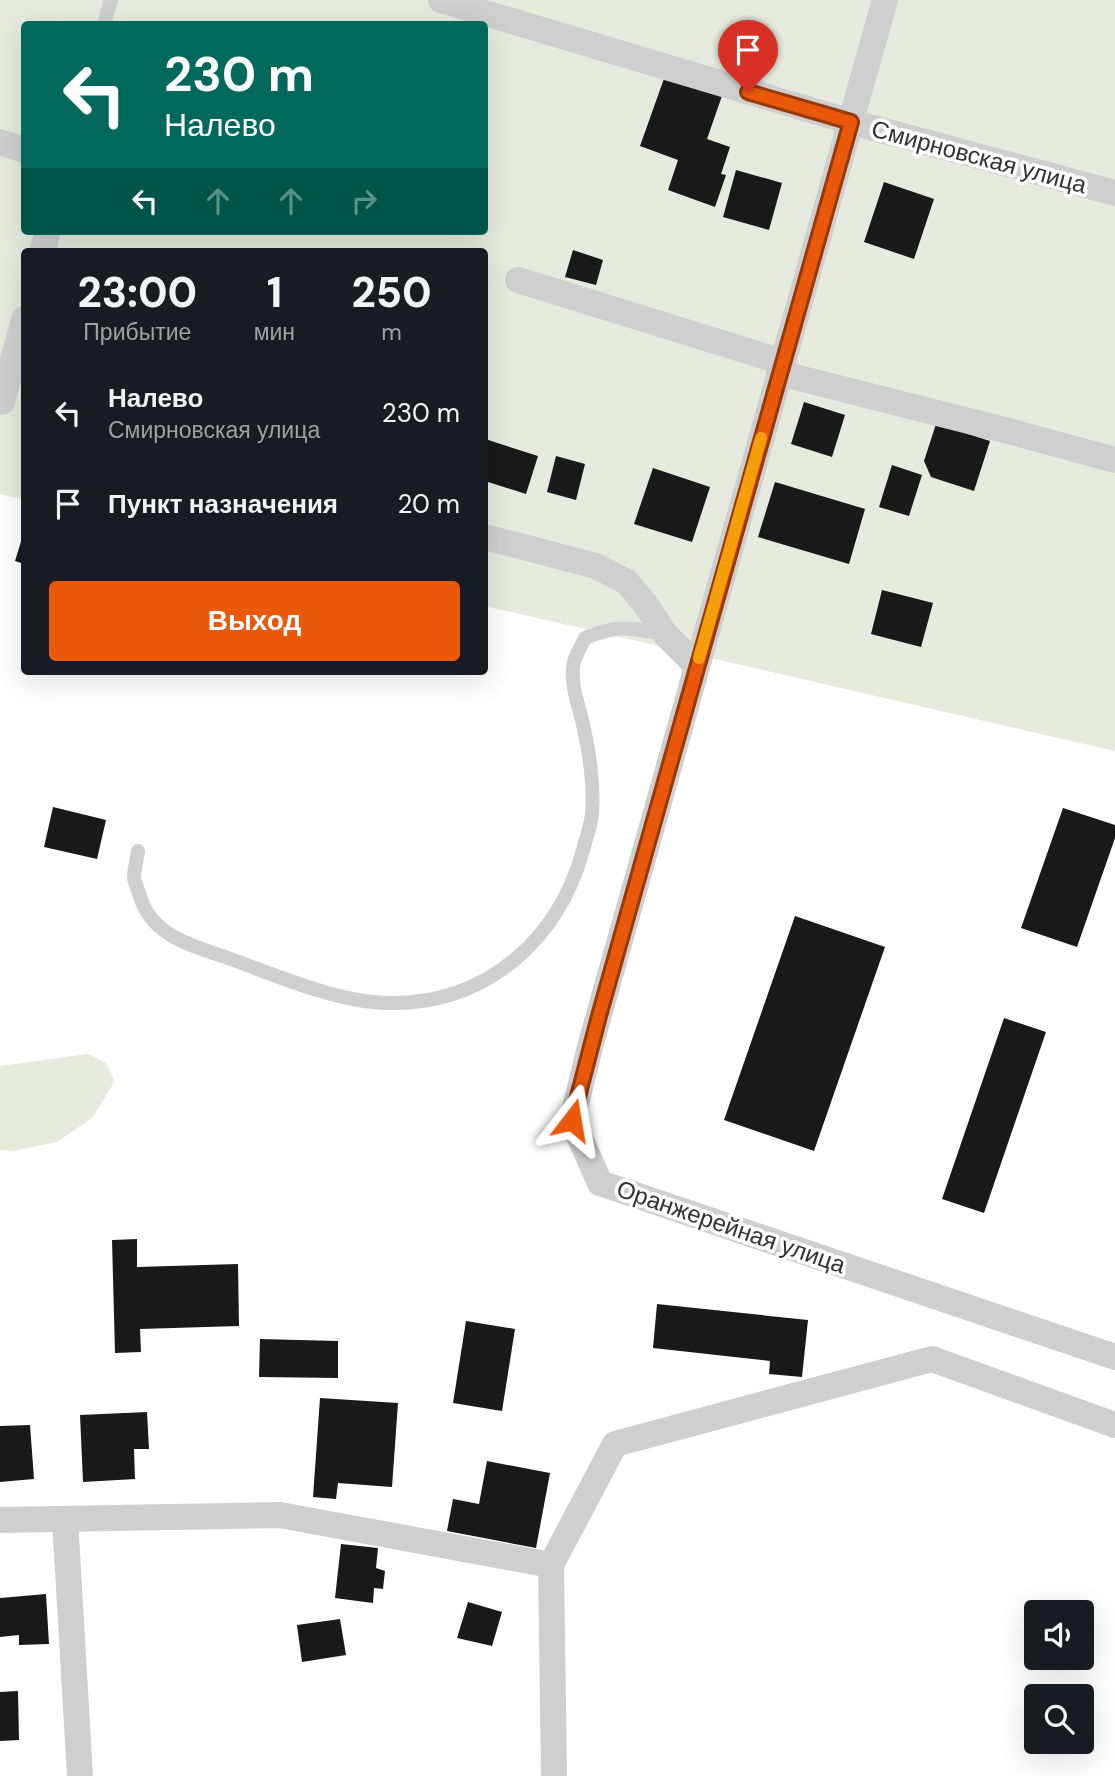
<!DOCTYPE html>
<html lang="ru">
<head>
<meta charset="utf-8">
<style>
	body { margin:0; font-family:"DM Sans",sans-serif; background:#20242c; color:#f1f3f6; height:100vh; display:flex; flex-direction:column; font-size:26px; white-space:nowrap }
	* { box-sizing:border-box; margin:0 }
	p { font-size:23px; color:#9ea1a6 }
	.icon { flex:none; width:38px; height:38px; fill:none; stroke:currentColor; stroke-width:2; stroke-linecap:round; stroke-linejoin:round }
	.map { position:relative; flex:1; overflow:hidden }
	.details { position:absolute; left:21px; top:248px; width:467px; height:427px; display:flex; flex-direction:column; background:#171b24; border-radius:7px; box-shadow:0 7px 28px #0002 }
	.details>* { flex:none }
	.guide { position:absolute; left:21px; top:21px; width:467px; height:214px; border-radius:7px; box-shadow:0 7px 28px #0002; background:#00695c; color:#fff; overflow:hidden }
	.tools { position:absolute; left:1024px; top:1600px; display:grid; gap:14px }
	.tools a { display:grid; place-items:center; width:70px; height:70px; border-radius:7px; background:#171b24; box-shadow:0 7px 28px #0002; font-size:35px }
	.pin { position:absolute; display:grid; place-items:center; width:60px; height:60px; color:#fff; margin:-72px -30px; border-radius:50% 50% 50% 0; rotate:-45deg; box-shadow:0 0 7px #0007 }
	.pin .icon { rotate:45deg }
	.me { position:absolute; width:77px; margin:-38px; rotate:14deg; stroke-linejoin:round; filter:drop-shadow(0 0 5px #0008) }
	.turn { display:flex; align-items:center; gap:24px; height:147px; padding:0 28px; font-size:32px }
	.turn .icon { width:91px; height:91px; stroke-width:2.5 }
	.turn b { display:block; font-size:49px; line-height:60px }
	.lanes { display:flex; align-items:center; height:66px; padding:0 28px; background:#0003; justify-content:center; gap:35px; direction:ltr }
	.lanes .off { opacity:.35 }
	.eta { display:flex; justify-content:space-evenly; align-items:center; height:119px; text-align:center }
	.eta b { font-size:42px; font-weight:800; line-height:49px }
	.button { display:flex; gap:14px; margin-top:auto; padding:14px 28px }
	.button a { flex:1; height:80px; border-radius:7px; background:#ea580c; color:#fff; font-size:28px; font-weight:800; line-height:80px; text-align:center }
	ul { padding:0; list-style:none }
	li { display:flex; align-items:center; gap:21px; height:91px; padding:0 28px }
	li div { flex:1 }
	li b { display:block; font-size:26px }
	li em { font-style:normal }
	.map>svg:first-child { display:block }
	.green { fill:#e6ebde; fill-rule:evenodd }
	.building { fill:#191919 }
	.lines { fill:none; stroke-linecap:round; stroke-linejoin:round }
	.service { stroke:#cfcfcf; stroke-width:14 }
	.minor { stroke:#cfcfcf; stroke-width:26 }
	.route-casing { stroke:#983908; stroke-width:18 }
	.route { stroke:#ea580c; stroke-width:12 }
	.slow { stroke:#f59e0b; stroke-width:12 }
	.labels { text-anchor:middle; stroke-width:7; stroke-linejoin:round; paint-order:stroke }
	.street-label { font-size:24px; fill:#323232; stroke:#fff }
</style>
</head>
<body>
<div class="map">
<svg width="1115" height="1776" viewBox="0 0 1115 1776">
	<rect width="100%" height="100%" fill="#fff"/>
	<g class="green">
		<path d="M0 0H1115V751L485 606V252H24V500L0 494ZM24 24H485V231H24Z"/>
		<polygon points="88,1054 106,1063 115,1081 92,1118 57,1142 13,1151 0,1150 0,1066"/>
	</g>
	<g class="building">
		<polygon points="666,73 723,93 707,139 730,147 721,174 726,175 715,207 668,190 678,160 640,146"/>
		<polygon points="736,170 782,183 769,230 723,217"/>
		<polygon points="884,182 934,199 914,259 864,242"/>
		<polygon points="573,250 603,260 596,285 565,277"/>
		<polygon points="804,402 845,415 832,457 791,444"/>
		<polygon points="936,424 990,441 974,491 931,477 924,461"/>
		<polygon points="485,439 538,456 526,494 485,481"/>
		<polygon points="556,456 585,464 576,500 547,492"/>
		<polygon points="892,465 922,475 909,516 879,507"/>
		<polygon points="653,468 710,487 692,542 634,524"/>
		<polygon points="775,482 865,509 849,564 758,537"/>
		<polygon points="24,532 24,564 15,561"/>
		<polygon points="882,590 933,603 921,647 871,634"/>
		<polygon points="53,807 106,820 97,859 44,847"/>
		<polygon points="1063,808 1115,825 1115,838 1077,947 1021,928"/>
		<polygon points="795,916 885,947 814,1151 724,1120"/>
		<polygon points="1004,1018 1046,1032 984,1213 942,1199"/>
		<polygon points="137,1239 137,1267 238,1264 239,1326 140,1329 141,1352 115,1353 112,1240"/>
		<polygon points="657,1304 808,1320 802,1377 769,1374 770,1361 653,1348"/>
		<polygon points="466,1321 515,1329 502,1411 453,1403"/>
		<polygon points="260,1339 338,1341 338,1378 259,1377"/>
		<polygon points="320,1398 398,1403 392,1487 338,1483 336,1499 313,1497"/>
		<polygon points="147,1412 149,1449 134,1449 135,1479 83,1482 80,1415"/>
		<polygon points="30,1425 34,1479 0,1482 0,1426"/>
		<polygon points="487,1461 550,1473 536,1548 447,1531 453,1499 479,1504"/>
		<polygon points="341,1544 378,1548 376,1568 385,1571 383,1589 374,1588 373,1603 335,1598"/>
		<polygon points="46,1594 49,1644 19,1645 19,1635 0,1637 0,1598"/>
		<polygon points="468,1602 502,1612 492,1646 457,1638"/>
		<polygon points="340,1619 346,1655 302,1662 297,1625"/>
		<polygon points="18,1691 19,1740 0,1741 0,1692"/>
	</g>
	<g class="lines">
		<g class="service">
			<polyline points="104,24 111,0"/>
			<path d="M138 851C137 860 134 869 134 878 135 883 137 888 139 893 150 936 191 945 228 958 278 976 338 1003 391 1003 487 1004 559 939 583 850 586 838 591 825 592 814 594 786 590 756 584 729 580 708 571 689 573 667 574 657 581 647 585 638 619 624 630 628 664 634"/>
		</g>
		<g class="minor">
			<polyline points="441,0 851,122 1115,193"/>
			<polyline points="885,0 591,1043 572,1120 600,1183 1115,1357"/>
			<polyline points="0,142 24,150"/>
			<polyline points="42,252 48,231"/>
			<polyline points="518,280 783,362"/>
			<polyline points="779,373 1016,433 1115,460"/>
			<polyline points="2,402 24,319"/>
			<polyline points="485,537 596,566 627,582 646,605 665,634 697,666"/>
			<polyline points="65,1519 80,1776"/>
			<polyline points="0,1520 280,1515 551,1565"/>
			<polyline points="554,1776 551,1565 615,1444 932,1359 1115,1425"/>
		</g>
	</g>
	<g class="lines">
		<g class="route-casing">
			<polyline id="route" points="572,1120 599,1016 851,122 748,92"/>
		</g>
		<use href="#route" class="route"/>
		<polyline class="slow" points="699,658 761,438"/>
	</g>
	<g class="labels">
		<g class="street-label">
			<text transform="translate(979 157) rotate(15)" y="8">Смирновская улица</text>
			<text transform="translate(731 1227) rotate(19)" y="8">Оранжерейная улица</text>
		</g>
	</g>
</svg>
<div class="tools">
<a><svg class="icon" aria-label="sound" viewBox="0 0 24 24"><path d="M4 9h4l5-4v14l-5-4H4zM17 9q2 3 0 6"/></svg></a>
<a><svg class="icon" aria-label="search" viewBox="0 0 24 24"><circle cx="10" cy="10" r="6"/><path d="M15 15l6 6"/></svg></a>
</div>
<div class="pin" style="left:748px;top:92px;background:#d93025"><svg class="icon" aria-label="arrive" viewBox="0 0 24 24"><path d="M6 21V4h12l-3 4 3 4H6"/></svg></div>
<svg class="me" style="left:572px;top:1120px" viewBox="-20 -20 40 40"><path d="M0-17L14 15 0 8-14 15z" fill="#ea580c" stroke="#fff" stroke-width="4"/></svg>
<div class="guide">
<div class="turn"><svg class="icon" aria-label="left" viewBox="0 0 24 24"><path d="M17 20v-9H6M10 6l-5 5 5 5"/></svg><div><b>230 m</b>Налево</div></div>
<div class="lanes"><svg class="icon" aria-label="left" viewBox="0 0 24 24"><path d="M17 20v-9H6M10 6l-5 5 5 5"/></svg><svg class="icon off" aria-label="ahead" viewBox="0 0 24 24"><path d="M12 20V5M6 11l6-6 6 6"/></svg><svg class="icon off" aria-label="ahead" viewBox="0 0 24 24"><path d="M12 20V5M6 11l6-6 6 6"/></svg><svg class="icon off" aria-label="right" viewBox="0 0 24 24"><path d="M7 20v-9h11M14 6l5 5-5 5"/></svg></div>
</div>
<section class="details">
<div class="eta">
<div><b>23:00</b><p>Прибытие</p></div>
<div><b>1</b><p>мин</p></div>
<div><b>250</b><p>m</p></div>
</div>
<ul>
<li><svg class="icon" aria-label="left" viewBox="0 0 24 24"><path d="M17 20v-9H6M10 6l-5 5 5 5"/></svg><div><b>Налево</b><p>Смирновская улица</p></div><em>230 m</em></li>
<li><svg class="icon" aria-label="arrive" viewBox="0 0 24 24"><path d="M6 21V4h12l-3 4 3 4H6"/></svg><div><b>Пункт назначения</b></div><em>20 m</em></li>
</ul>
<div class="button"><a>Выход</a></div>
</section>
</div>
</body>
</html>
